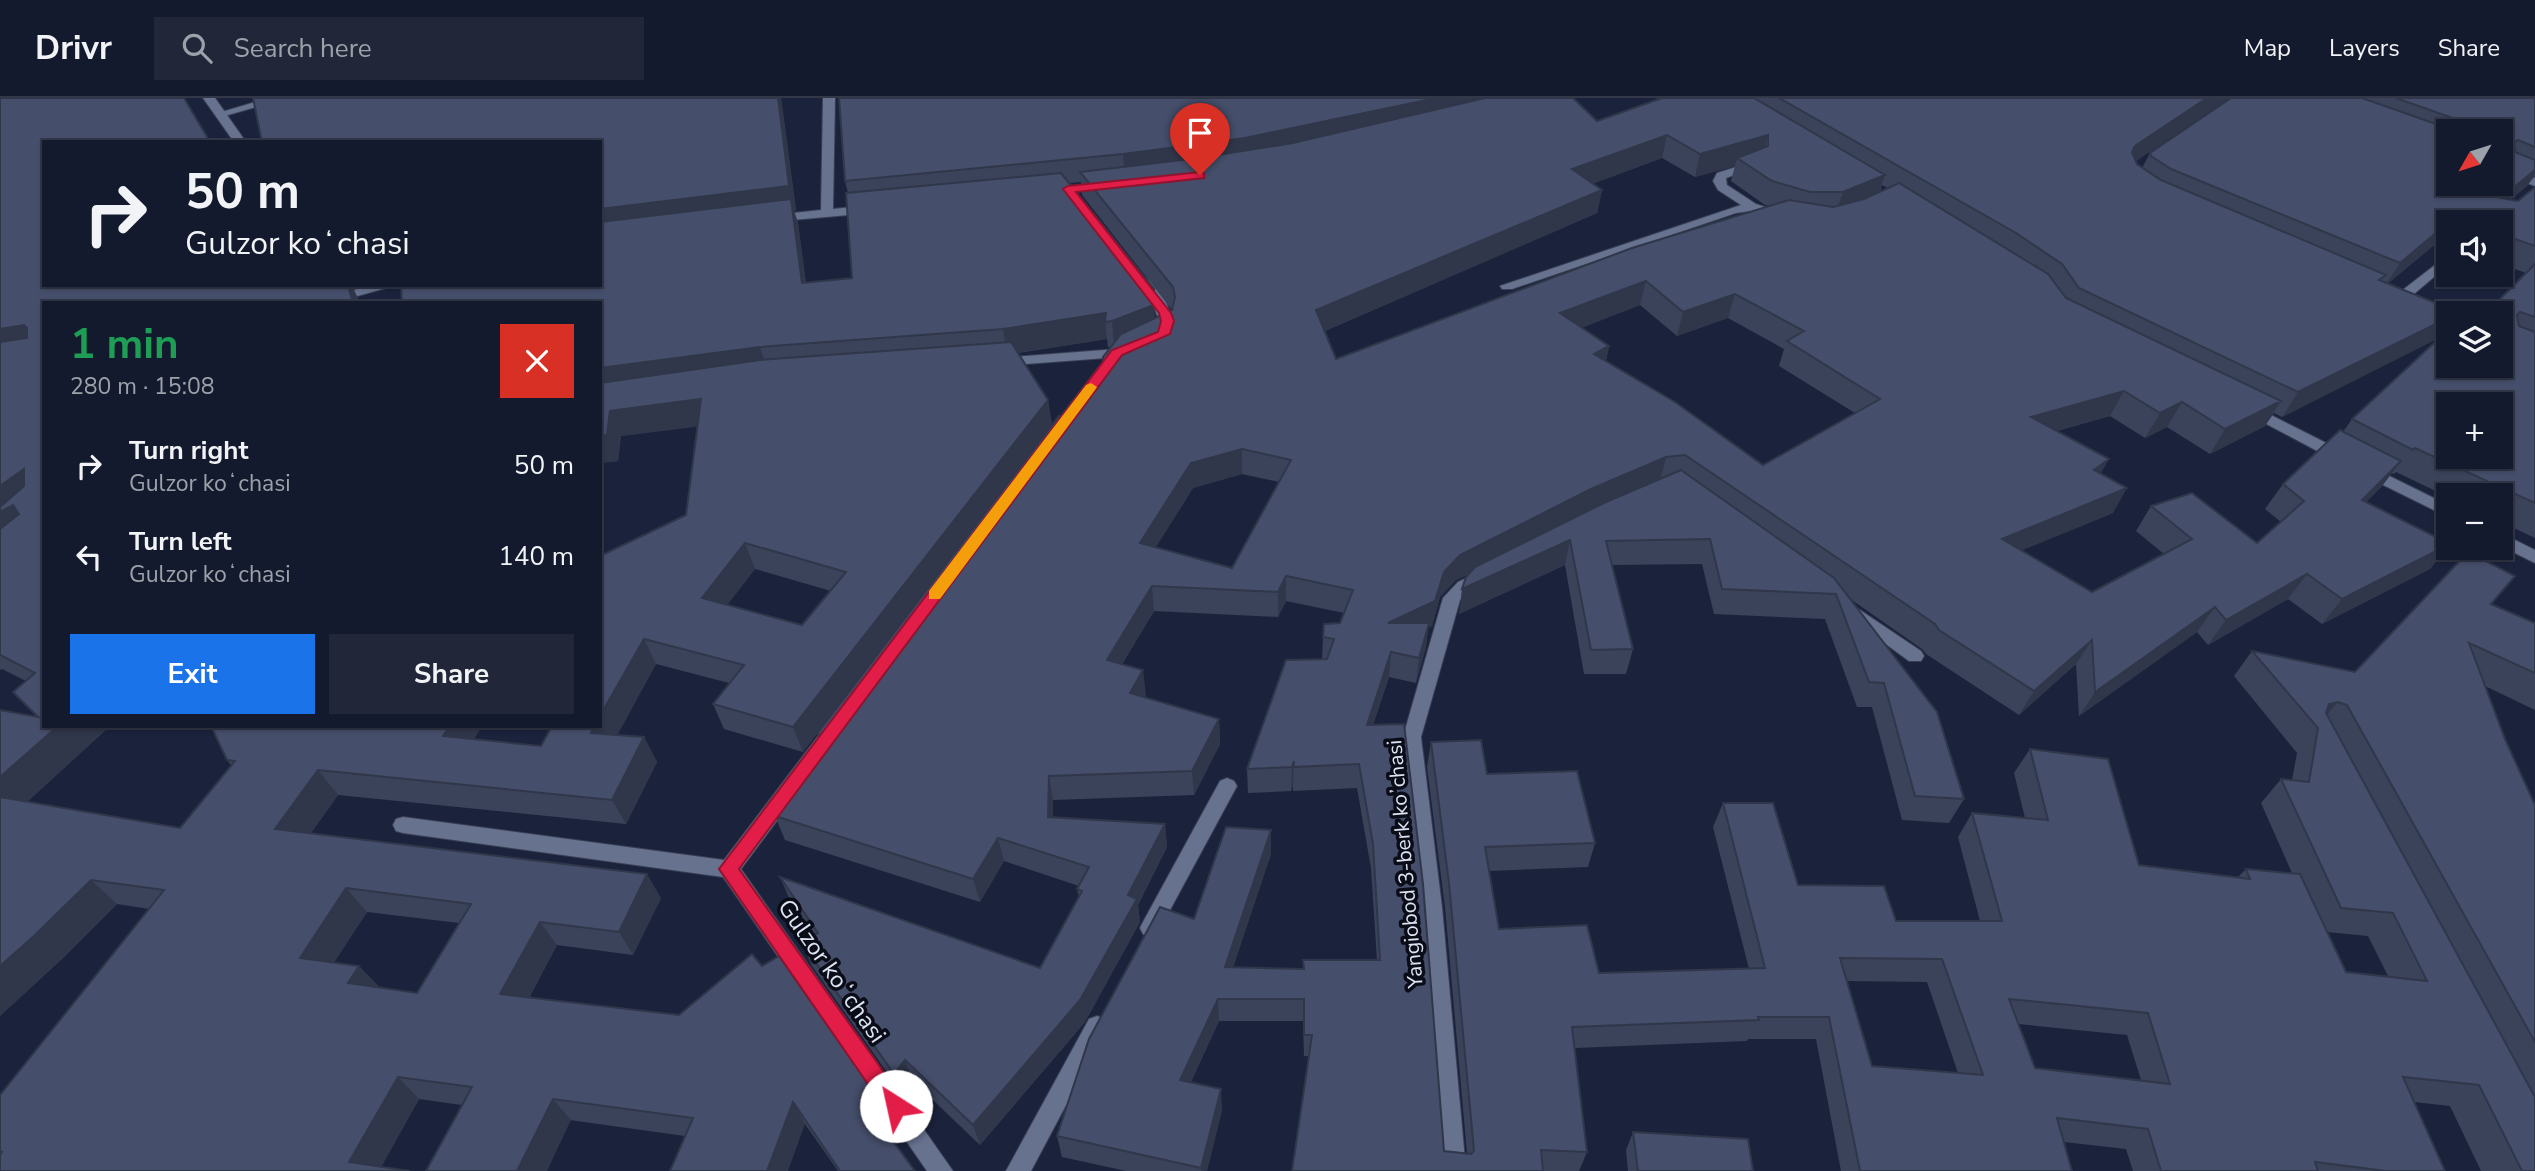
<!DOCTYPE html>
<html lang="en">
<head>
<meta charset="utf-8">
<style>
	body { margin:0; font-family:"Nunito Sans",sans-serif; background:#212739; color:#f1f3f6; height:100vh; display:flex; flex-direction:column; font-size:26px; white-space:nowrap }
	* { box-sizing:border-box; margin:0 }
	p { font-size:23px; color:#9da1aa }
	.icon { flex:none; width:38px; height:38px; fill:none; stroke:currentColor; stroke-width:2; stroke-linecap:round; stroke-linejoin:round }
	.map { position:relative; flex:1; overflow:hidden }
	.details { position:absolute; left:42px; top:203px; width:560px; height:427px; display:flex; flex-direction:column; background:#141a2d; border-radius:0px; box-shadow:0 2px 5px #0004,0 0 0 2px #333849 }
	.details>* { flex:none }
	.banner { position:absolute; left:42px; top:42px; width:560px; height:147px; border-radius:0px; box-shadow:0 2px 5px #0004,0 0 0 2px #333849; background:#141a2d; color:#f1f3f6; overflow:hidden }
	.needle { width:46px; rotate:231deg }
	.tools { position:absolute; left:2436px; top:21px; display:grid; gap:14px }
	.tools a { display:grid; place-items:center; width:77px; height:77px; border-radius:0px; background:#141a2d; box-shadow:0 2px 5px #0004,0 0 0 2px #333849; font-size:35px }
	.pin { position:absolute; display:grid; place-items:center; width:60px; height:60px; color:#fff; margin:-72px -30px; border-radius:50% 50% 50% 0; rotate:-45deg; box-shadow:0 0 7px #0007 }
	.pin .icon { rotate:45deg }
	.me { position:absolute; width:77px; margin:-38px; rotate:325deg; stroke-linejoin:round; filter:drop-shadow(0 0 5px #0008) }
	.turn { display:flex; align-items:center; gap:24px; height:147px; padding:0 28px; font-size:32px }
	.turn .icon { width:91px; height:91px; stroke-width:2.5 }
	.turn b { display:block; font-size:49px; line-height:60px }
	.round { display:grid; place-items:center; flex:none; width:74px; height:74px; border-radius:0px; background:#212739 }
	.headline { display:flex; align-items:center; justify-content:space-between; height:119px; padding:0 28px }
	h1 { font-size:42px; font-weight:700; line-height:52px; color:#1e9e55 }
	.primary-button { display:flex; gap:14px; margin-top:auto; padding:14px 28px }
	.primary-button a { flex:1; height:80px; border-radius:0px; background:#1a73e8; color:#fff; font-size:28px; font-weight:700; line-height:80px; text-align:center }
	.primary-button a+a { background:#212739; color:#f1f3f6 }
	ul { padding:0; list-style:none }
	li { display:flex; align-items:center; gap:21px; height:91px; padding:0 28px }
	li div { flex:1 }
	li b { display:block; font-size:26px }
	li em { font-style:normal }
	header { display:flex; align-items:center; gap:42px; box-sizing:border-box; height:98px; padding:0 35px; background:#141a2d; border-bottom:2px solid #333849 }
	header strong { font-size:33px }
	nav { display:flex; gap:38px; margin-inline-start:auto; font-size:24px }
	.search { width:490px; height:63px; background:#212739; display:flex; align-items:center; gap:18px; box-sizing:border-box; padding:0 24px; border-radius:0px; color:#9da1aa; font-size:26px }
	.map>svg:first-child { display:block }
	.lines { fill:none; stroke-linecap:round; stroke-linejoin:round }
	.service-casing { stroke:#394054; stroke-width:2 }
	.minor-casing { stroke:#394054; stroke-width:2 }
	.service { fill:#67728f; fill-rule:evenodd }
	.minor { fill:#67728f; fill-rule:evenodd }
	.wall { fill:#3b435b; fill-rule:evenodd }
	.shaded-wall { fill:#30374a }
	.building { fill:#454e6a; stroke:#30374a; stroke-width:2; fill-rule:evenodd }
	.route { fill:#e11d48; stroke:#92132f; stroke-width:2 }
	.slow { fill:#f59e0b }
	.labels { text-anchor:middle; stroke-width:7; stroke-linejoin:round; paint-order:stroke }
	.street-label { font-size:21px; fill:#dce3f3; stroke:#0a0d18 }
	.near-street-label { font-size:24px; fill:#dce3f3; stroke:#0a0d18 }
</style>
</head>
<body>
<header>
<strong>Drivr</strong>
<div class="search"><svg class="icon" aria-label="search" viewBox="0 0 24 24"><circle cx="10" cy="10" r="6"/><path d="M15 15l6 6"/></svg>Search here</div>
<nav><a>Map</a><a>Layers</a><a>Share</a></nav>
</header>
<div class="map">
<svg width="2535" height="1073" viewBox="0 0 2535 1073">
	<rect width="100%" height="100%" fill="#1b233c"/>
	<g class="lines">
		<g class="service-casing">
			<g id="service">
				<polygon points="269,0 288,0 221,19 215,16"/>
				<polygon points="1752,64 1762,67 1726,80 1727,87 1756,106 1786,116 1786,122 1751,113 1736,115 1512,191 1502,191 1500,188 1741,107 1718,92 1713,83 1717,75"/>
			</g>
		</g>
		<g class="minor-casing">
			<g id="minor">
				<polygon points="203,0 215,0 246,44 234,44"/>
				<polygon points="823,0 835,0 833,111 871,107 877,111 871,115 770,124 768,121 774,117 821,112"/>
				<polygon points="2501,68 2535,80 2535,88 2501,76"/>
				<polygon points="2448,157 2448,167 2401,207 2391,207 2391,201"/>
				<path d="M1139 177C1161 185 1179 219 1167 240H1157L1155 237C1165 213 1146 199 1132 181Z"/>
				<polygon points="372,187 397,187 332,205 307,205"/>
				<polygon points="1117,251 1124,255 1054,347 1049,349 1041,344 1106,260 998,268 991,264 998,260"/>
				<polygon points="2249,306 2348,356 2351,360 2343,365 2338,364 2244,314 2242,311"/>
				<polygon points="2367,367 2448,407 2448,419 2361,376 2359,372 2361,368"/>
				<polygon points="2501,435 2535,452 2535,465 2501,448"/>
				<path d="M1483 472 1489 474 1491 478C1484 488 1469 493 1460 502L1421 639 1442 809 1466 1073H1442L1422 809 1403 639 1443 500 1458 484Z"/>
				<polygon points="1848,504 1921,553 1924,558 1921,563 1909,563 1842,514 1839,510"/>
				<polygon points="835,623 842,625 844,630 842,635 741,771 953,1073 927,1073 723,779 403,735 396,733 393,727 396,721 403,719 724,762 828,625"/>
				<polygon points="1227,680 1234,683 1237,688 1157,836 1150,839 1143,836 1140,830 1143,824 1220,683"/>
				<polygon points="1097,918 1105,921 1108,928 1031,1073 1006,1073 1089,921"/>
			</g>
		</g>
		<use href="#service" class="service"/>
		<use href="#minor" class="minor"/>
	</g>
	<g class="wall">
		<path d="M0 0 44 187H355L356 189 353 190 360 205H44V628H110L27 704 180 730 231 667 227 662 211 628H482L474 641 541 648 686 417 698 328 621 338 618 363 600 365V187L253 0H781L796 112 794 113 798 125 806 185 852 180 848 95 845 83 839 0 1597 23 1658 1 1656 0H2229L2136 63 2137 66 2142 70 2150 55 2231 0H2535V78L2527 88 2510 102 2518 103 2535 89V440L2501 424V397H2448V399L2396 374 2394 376 2392 375 2382 388 2366 404 2448 445V448L2430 471 2322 526 2288 501 2208 547 2197 534 2079 618 2076 566 2019 617 1926 556 1922 551 1849 500 1964 701 1949 725 1902 722 1872 609H1857L1825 521 1714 516 1702 466 1612 467 1633 551 1626 576H1584L1565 467 1459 516 1469 476 1456 482 1440 499 1432 528 1428 530 1426 549 1416 585 1389 579 1373 627 1444 1053 1467 1055 1445 809 1427 669 1431 644 1487 676 1595 745 1588 769 1489 773 1499 831 1599 875 1749 871 1713 729 1723 705 1798 787 1896 823H1980L1958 739 1972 715 2025 720 2014 675 2030 651 2139 767 2238 779 2246 771 2292 775 2261 705 2281 681 2292 682 2297 655 2234 578 2252 553 2355 574 2491 506 2535 525V612L2485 588 2505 641 2535 707V1073H2481L2450 1008 2414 1004 2445 1073H2133L2126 1051 2064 1044 2072 1073H1841L1816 941H1748L1747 943 1575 950 1587 1054 1579 1073H1292L1309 958H1304L1303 923H1219L1191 984 1222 1012 1207 1073H1126L1062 1059 1057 1038 1194 821 1271 756 1233 869 1303 871V862H1377L1371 770 1357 690 1293 693V687L1291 693 1248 695 1247 671 1322 561 1323 539 1340 525 1344 515 1286 503 1278 519 1154 513 1122 566 1146 597 1144 599 1219 621 1220 646 1194 697 1053 702V719L1165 726 1167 749 1138 807 1140 824 1085 924 980 1047 913 983 903 997 812 868 802 845 814 838 790 802 780 779 1040 870 1079 799 1077 791 1079 788 1004 763 980 804 785 742 775 718 824 653 817 636 1066 329 1102 281 1112 249H1108L1107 241 1018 255 1048 302 1052 327 803 654 724 631 713 606 729 585 656 566 617 637 644 639 657 664 626 726 338 697 311 735 661 800 633 857 557 847 529 900 886 1019 881 1027 915 1073H838L805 1026 685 1038 419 1001 381 1069 0 1073V997L149 811 117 806 63 860 0 918 38 619 26 583 2 571 0 572ZM2448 33H2501L2448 86ZM1662 60 1695 79 1735 68 1731 83 1765 107 1770 108 1336 261 1325 233 1597 115 1602 92 1592 86ZM1081 84 1082 97 1172 212 1155 220 1069 85ZM1882 87 1888 90 1880 94ZM2448 124H2501V166L2526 175 2448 268 2441 238 2448 215 2387 186 2439 143 2448 146ZM1640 207 1677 238 1728 220 1784 251 1779 268 1855 315 1763 367 1606 263 1609 248 1581 230ZM2440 239 2352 321 2343 334 2283 386 2265 411 2281 424 2257 445 2151 408 2136 433 2164 456 2092 494 2022 452 2113 415 2101 375 2057 333 2110 318 2145 340 2167 329 2210 356 2265 328 2274 315 2282 319ZM1242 376 1279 384 1232 470 1155 450 1193 390ZM755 471 831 493 802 527 727 507ZM367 814 459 825 417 895 379 889 359 868 334 864ZM2327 834 2368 838 2388 878 2346 874ZM1846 883 1927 884 1958 975 1872 968ZM2018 926 2127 937 2141 982 2035 970Z"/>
		<polygon points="1633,1034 1753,1073 1628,1073 1626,1052"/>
	</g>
	<g class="shaded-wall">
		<polygon points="778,0 781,0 796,112 794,113 798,125 809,210 600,136 600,111"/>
		<polygon points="1436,0 1538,0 1125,79 1123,56"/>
		<polygon points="2207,0 2229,0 2124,71 2135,48"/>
		<polygon points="1667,37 1662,60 1568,95 1572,71"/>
		<polygon points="1768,37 1762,60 1737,60 1735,68 1695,79 1700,56"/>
		<polygon points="2535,72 2535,76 2527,88 2484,124 2501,100"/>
		<polygon points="1885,77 1877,100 1835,118 1843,94"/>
		<polygon points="1602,92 1597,115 1316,237 1316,212"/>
		<polygon points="2448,124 2448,128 2439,143 2384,189 2400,165"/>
		<polygon points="1646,183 1640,207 1555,240 1560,215"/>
		<polygon points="295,187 355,187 356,189 353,190 360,205 353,205"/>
		<polygon points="1154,191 1155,232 1114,248 1112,223"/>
		<polygon points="1735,196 1728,220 1677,238 1683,214"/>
		<polygon points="1106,215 1105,224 1107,241 1007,256 1003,231"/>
		<polygon points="2448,220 2448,228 2441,239 2282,319 2298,294"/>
		<polygon points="24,227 44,252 0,259 0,231"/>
		<polygon points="1609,248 1604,273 1594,256"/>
		<polygon points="760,249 768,274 600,297 600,270"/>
		<polygon points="2124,293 2110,318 2018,343 2031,319"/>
		<polygon points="701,301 711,327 621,338 618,363 600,365 600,338 610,313"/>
		<polygon points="1048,302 1052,327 803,654 793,629"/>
		<polygon points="2281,303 2265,328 2210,356 2225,331"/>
		<polygon points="2182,304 2167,329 2145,340 2160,315"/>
		<polygon points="1242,351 1242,376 1193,390 1143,470 1140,445 1191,365"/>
		<polygon points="1666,359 1660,383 1586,416 1456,482 1440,499 1432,528 1428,530 1426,549 1416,585 1419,560 1388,525 1444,474 1460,457 1591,391"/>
		<polygon points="2109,361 2095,386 2094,372"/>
		<polygon points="2401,363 2382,388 2344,427 2362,402"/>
		<polygon points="24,371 44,394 0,436 0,388"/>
		<polygon points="2127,390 2113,415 1989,466 2002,441"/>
		<polygon points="1570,442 1565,467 1459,516 1462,491"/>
		<polygon points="745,445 755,471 713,525 702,500"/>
		<polygon points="2448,447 2448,448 2430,471 2322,526 2342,501"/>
		<polygon points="2307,476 2288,501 2208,547 2226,522"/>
		<polygon points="1286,478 1286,503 1278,519 1278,494"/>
		<polygon points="1152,488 1154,513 1110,587 1107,562"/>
		<polygon points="2215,509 2197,534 2079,618 2095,594"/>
		<polygon points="644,541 656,566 605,660 591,635 594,628 600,628 600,618"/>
		<polygon points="2092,542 2076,566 2019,617 2034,593"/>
		<polygon points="1391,554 1389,579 1365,651 1367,627"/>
		<polygon points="1143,572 1146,597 1132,620 1130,595"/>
		<polygon points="2338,604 2317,628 2329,606"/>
		<polygon points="1219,621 1220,646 1194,697 1192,673"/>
		<polygon points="58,628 110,628 9,720 0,712 0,679"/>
		<polygon points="450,628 482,628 460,663 443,638"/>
		<polygon points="644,639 657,664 626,726 612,702"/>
		<polygon points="1294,663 1293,687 1291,693 1292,669"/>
		<polygon points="318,672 338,697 296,755 275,731"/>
		<polygon points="1049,678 1053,702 1053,742 1048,719"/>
		<polygon points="1165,726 1167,749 1138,807 1140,824 1085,924 980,1047 973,1027 1128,797"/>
		<polygon points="1271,732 1271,756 1226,891 1225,869"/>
		<polygon points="998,740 1004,763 980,804 973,781"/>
		<polygon points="647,776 661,800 633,857 619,834"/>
		<polygon points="91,782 117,806 63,860 0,918 0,868"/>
		<polygon points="346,790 367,814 322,883 300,860"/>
		<polygon points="540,824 557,847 518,919 500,896"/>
		<polygon points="359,868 380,891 348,885"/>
		<polygon points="1218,901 1219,923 1182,1003 1180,982"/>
		<polygon points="905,962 913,983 903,997 894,976"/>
		<polygon points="398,979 419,1001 379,1073 349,1064"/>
		<polygon points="1221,991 1222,1012 1207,1073 1201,1073"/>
		<polygon points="877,998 886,1019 878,1030 868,1009"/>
		<polygon points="553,1001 571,1022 547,1073 517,1073"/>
		<polygon points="793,1004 805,1026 788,1073 767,1073"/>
	</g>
	<g class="building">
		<polygon points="0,0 184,0 210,44 44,44 44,187 348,187 353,205 44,205 44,628 58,628 0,679 0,612 38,619 13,594 35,575 0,557 0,431 19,416 13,407 0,414 0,409 24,388 24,371 0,388 0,244 27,240 27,230 24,227 0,231"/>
		<polygon points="253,0 778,0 789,88 600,111 600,44 262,44"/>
		<polygon points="839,0 1436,0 1245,40 1123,56 845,83"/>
		<path d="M1485 0H1573L1597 23 1662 0H1754L1885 77 1843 94H1810L1772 83 1737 60 1768 48V37L1700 56 1667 37 1572 71 1602 92 1316 212 1336 261 1632 150 1789 102 1833 109 1864 101 1899 85 2048 176 2066 200 2281 303 2225 331 2182 304 2160 315 2124 293 2031 319 2109 361 2094 372 2127 390 2002 441 2092 494 2192 441 2151 408 2192 395 2257 445 2304 403 2283 386 2340 332 2401 363 2362 402 2448 445V447L2342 501 2307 476 2226 522 2215 509 2095 594 2092 542 2034 593 1939 532 1935 526 1685 357 1666 359 1591 391 1460 457 1444 474 1435 503 1388 525H1429L1419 560 1391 554 1367 627 1404 626 1423 786 1444 1053 1471 1056 1474 1053 1449 785 1431 644 1481 642 1487 676 1577 673 1595 745 1485 749 1499 831 1587 827 1599 875 1765 870 1723 705H1773L1798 787 1884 788 1896 823H2002L1972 715 2048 722 2030 651 2108 661 2139 767 2250 781 2246 771 2300 776 2346 874 2427 883 2393 815 2341 810 2281 681 2309 684 2318 630 2252 553 2355 574 2468 454 2515 478 2491 506 2535 525V575L2469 545 2505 641 2535 707V944L2347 607 2338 604 2329 606 2326 615 2535 999V1073H2522L2479 987 2403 979 2445 1073H2386L2315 1064 2318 1073H2161L2148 1031 2057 1020 2072 1073H1860L1829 919H1758L1759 922 1572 929 1587 1054 1541 1052 1543 1073H1292L1312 937H1304V901H1218L1180 982 1221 991 1201 1070 1057 1038 1089 941 1160 809 1194 821 1226 729 1271 732 1225 869 1304 871 1303 862H1380L1373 746 1359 666 1294 669V663L1292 669 1247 671 1286 562 1327 561 1334 541 1323 539 1324 526 1340 525 1353 492 1286 478 1278 494 1152 488 1107 562 1143 572 1130 595 1219 621 1192 673 1049 678 1048 719 1165 726 1128 797 1137 801 1080 902 973 1027 905 962 894 976 802 845 818 835 780 779 1040 870 1082 793 1077 791 1089 769 998 740 973 781 775 718 833 640 817 636 1059 318 1066 329 1102 281 1103 259 1121 236 1172 212 1175 199 1173 189 1080 74 1199 60 1293 45ZM1646 183 1683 214 1735 196 1804 233 1787 243 1880 301 1763 367 1675 304 1594 256 1609 248 1560 215ZM1242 351 1291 362 1232 470 1140 445 1191 365ZM1840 860 1942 861 1983 977 1872 968ZM2009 901 2148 915 2170 986 2035 970Z"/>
		<polygon points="1779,0 2207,0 2135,48 2132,54 2137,66 2161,82 2386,177 2379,182 2458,214 2448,215 2448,220 2298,294 2079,190 2062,166 2016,135"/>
		<polygon points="2231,0 2362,0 2456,33 2448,33 2448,86 2501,86 2501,33 2464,33 2464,24 2396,0 2535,0 2535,49 2518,42 2514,45 2515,54 2535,62 2535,72 2501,100 2518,103 2535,89 2535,148 2501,136 2501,124 2469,124 2455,119 2400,165 2171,71 2151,58 2150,55"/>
		<polygon points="1061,75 1154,191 1154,207 1112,223 1105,224 1106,215 1003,231 760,249 600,270 600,205 402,205 401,187 600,187 600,124 791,101 802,185 852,180 846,95"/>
		<path d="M2535 166V219L2520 214 2517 217 2519 228 2535 234V405L2415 350 2413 352 2352 321 2448 232V268H2501V215H2486ZM2448 306H2501V359H2448Z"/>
		<path d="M1011 244 1048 302 793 629 713 606 744 567 644 541 600 618V458L686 417 701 301 610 313 607 337 600 338V285L760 262ZM745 445 846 474 802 527 702 500Z"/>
		<polygon points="1681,372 1834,480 1937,614 1964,701 1915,698 1884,585 1869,584 1836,496 1722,491 1710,441 1606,443 1633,551 1591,552 1570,442 1462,491 1466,479 1475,469 1606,404"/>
		<path d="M211 628H450L443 638 541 648 552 628H594L591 635 644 639 612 702 318 672 275 731 647 776 619 834 540 824 500 896 679 917 752 856 762 868 779 858 877 998 868 1009 915 1073H840L793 1004 767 1073H670L693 1020 553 1001 517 1073H426L472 989 398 979 349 1064 410 1073H0V1057L2 1054 0 1053V997L164 792 91 782 35 837 0 868V699L180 730 235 663 227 662ZM346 790 471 806 417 895 348 885 359 868 300 860Z"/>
		<polygon points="1633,1034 1748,1041 1753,1073 1638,1073"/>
	</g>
	<polygon class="route" points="1200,74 1204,75 1204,80 1076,94 1171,215 1174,223 1170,236 1122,257 739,771 903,1001 906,1008 903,1015 896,1018 888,1015 719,771 1112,252 1158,234 1161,223 1159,215 1063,91 1068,88"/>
	<polygon class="slow" points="1091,285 1097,289 1095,292 940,501 929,501 929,493 1086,287"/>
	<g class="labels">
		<g class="street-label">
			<text transform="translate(1405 766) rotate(-95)" y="7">Yangiobod 3-berk koʼchasi</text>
		</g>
		<g class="near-street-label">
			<text transform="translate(832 873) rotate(55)" y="8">Gulzor koʻchasi</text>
		</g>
	</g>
</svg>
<div class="tools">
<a><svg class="needle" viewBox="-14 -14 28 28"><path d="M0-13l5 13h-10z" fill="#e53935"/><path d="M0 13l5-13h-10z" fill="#9da1aa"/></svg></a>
<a><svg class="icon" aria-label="sound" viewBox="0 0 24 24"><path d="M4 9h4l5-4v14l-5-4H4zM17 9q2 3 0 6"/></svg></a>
<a><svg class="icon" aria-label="layers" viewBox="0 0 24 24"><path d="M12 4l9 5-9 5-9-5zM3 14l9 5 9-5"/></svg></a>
<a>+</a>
<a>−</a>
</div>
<div class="pin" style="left:1200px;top:77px;background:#d93025"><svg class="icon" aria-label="arrive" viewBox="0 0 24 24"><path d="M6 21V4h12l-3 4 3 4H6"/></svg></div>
<svg class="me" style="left:896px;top:1008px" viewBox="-20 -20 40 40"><circle r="19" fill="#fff"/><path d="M0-13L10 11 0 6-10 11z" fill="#e11d48"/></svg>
<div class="banner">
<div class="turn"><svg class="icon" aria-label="right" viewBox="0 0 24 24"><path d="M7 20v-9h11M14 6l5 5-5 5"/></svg><div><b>50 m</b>Gulzor koʻchasi</div></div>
</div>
<section class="details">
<div class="headline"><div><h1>1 min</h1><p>280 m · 15:08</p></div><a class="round" style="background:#d93025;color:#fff"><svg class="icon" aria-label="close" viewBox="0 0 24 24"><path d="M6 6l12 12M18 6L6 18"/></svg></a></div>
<ul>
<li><svg class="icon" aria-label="right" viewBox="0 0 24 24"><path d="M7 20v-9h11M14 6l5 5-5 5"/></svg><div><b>Turn right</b><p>Gulzor koʻchasi</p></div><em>50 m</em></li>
<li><svg class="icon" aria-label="left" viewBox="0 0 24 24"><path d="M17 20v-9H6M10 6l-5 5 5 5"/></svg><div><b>Turn left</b><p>Gulzor koʻchasi</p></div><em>140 m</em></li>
</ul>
<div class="primary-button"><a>Exit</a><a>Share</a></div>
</section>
</div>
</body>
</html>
